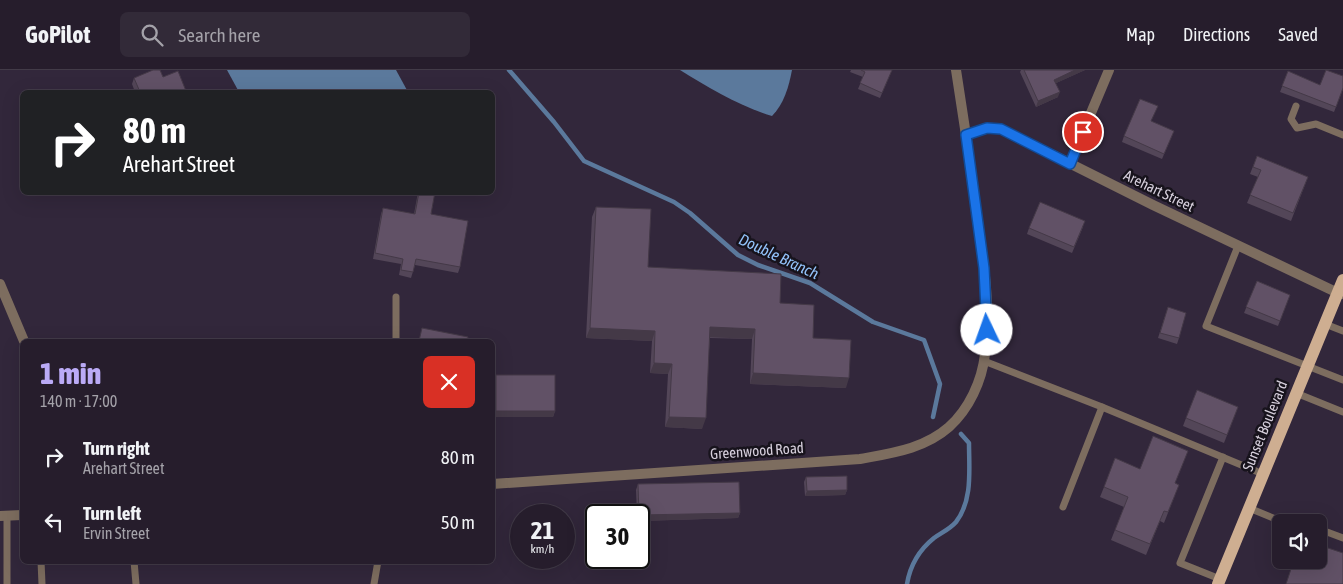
<!DOCTYPE html>
<html lang="en">
<head>
<meta charset="utf-8">
<style>
	body { margin:0; font-family:"Asap Condensed",sans-serif; background:#322a38; color:#f1f3f6; height:100vh; display:flex; flex-direction:column; font-size:19px; white-space:nowrap }
	* { box-sizing:border-box; margin:0 }
	p { font-size:16px; color:#a4a2a9 }
	.icon { flex:none; width:28px; height:28px; fill:none; stroke:currentColor; stroke-width:2; stroke-linecap:round; stroke-linejoin:round }
	.map { position:relative; flex:1; overflow:hidden }
	.drawer { position:absolute; left:20px; top:269px; width:475px; height:225px; display:flex; flex-direction:column; background:#261d2c; border-radius:8px; box-shadow:0 5px 20px #0002,0 0 0 1px #423b48 }
	.drawer>* { flex:none }
	.hud { position:absolute; left:20px; top:20px; width:475px; height:105px; border-radius:8px; box-shadow:0 5px 20px #0002,0 0 0 1px #423b48; background:#202124; color:#fff; overflow:hidden }
	.tools { position:absolute; left:1272px; top:444px; display:grid; gap:10px }
	.tools a { display:grid; place-items:center; width:55px; height:55px; border-radius:8px; background:#261d2c; box-shadow:0 5px 20px #0002,0 0 0 1px #423b48; font-size:25px }
	.speed { position:absolute; left:510px; top:434px; display:flex; gap:10px; font-size:25px; font-weight:700; text-align:center }
	.speed>* { display:grid; place-content:center; width:65px; height:65px; border-radius:50%; background:#261d2c; box-shadow:0 5px 20px #0002,0 0 0 1px #423b48; line-height:1 }
	.speed small { font-size:12px; font-weight:400 }
	.speed .limit { border:2px solid #111; border-radius:8px; background:#fff; color:#111 }
	.pin { position:absolute; display:grid; place-items:center; width:42px; height:42px; color:#fff; margin:-21px; border:2px solid #fff; border-radius:50%; box-shadow:0 1px 5px #0007 }
	.me { position:absolute; width:55px; margin:-28px; rotate:357deg; stroke-linejoin:round; filter:drop-shadow(0 0 4px #0008) }
	.turn { display:flex; align-items:center; gap:18px; height:105px; padding:0 20px; font-size:22px }
	.turn .icon { width:65px; height:65px; stroke-width:2.5 }
	.turn b { display:block; font-size:35px; line-height:42px }
	.round { display:grid; place-items:center; flex:none; width:52px; height:52px; border-radius:8px; background:#322a38 }
	.summary { display:flex; align-items:center; justify-content:space-between; height:85px; padding:0 20px }
	h1 { font-size:30px; font-weight:800; line-height:38px; color:#baaaf6 }
	ul { padding:0; list-style:none }
	li { display:flex; align-items:center; gap:15px; height:65px; padding:0 20px }
	li div { flex:1 }
	li b { display:block; font-size:19px }
	li em { font-style:normal }
	header { display:flex; align-items:center; gap:30px; box-sizing:border-box; height:70px; padding:0 25px; background:#261d2c; border-bottom:1px solid #423b48 }
	header strong { font-size:24px }
	nav { display:flex; gap:28px; margin-inline-start:auto; font-size:18px }
	.search { width:350px; height:45px; background:#322a38; display:flex; align-items:center; gap:12px; box-sizing:border-box; padding:0 18px; border-radius:8px; color:#a4a2a9; font-size:19px }
	.map>svg:first-child { display:block }
	.water { fill:#5b799c }
	.lines { fill:none; stroke-linecap:round; stroke-linejoin:round }
	.stream { stroke:#5b799c; stroke-width:4.5 }
	.service { stroke:#7d6d5f; stroke-width:7 }
	.minor { stroke:#7d6d5f; stroke-width:10 }
	.primary { stroke:#ceae91; stroke-width:12 }
	.wall { fill:#534658 }
	.shaded-wall { fill:#443947 }
	.building { fill:#615166; stroke:#443947 }
	.route-casing { stroke:#114b97; stroke-width:12 }
	.route { stroke:#1a73e8; stroke-width:9 }
	.labels { text-anchor:middle; stroke-width:5; stroke-linejoin:round; paint-order:stroke }
	.street-label { font-size:15px; fill:#d6cfdc; stroke:#17131c }
	.water-label { font-size:16px; font-style:italic; fill:#93c3fb; stroke:#17131c }
</style>
</head>
<body>
<header>
<strong>GoPilot</strong>
<div class="search"><svg class="icon" aria-label="search" viewBox="0 0 24 24"><circle cx="10" cy="10" r="6"/><path d="M15 15l6 6"/></svg>Search here</div>
<nav><a>Map</a><a>Directions</a><a>Saved</a></nav>
</header>
<div class="map">
<svg width="1343" height="514" viewBox="0 0 1343 514">
	<rect width="100%" height="100%" fill="#32273b"/>
	<g class="water">
		<polygon points="227,0 396,0 408,22 239,22"/>
		<path d="M680 0H792C789 16 784 34 772 46 739 36 709 18 680 0Z"/>
	</g>
	<g class="lines">
		<g class="stream">
			<polyline points="509,0 554,52 584,91 674,132 690,143 738,185 758,195 810,213 873,252 924,270 940,314 933,347"/>
			<path d="M907 514C910 496 919 480 934 468 941 463 950 459 956 452 973 430 969 399 969 373L961 364"/>
		</g>
		<g class="service">
			<polyline points="1296,36 1291,49 1297,58 1316,54 1343,65"/>
			<polyline points="1238,176 1206,256 1343,310"/>
			<polyline points="1325,254 1343,261"/>
			<polyline points="396,271 396,227"/>
			<polyline points="984,291 1102,337"/>
			<polyline points="1296,323 1343,342"/>
			<polyline points="1063,437 1102,337 1263,404"/>
			<polyline points="1249,438 1278,450 1295,450 1300,452"/>
			<polyline points="7,446 7,514"/>
			<polyline points="1319,459 1343,468"/>
			<polyline points="41,491 42,514"/>
			<polyline points="134,491 136,514"/>
			<polyline points="1220,509 1180,493 1223,387"/>
			<polyline points="374,514 378,491"/>
		</g>
		<g class="minor">
			<polyline points="966,65 987,58 1001,59 1153,135 1338,223 1343,224"/>
			<polyline points="1070,93 1109,0"/>
			<polyline points="0,214 24,271"/>
			<path d="M492 414 860 389C892 383 924 379 949 357 969 339 982 311 985 284 991 239 984 192 977 147 971 98 964 49 956 0"/>
			<polyline points="0,446 22,445"/>
		</g>
		<polyline class="primary" points="1218,514 1343,210"/>
	</g>
	<g class="wall">
		<polygon points="851,0 892,0 880,28 858,19 863,7 850,2"/>
		<polygon points="1021,0 1085,0 1056,13 1058,27 1036,37 1020,2"/>
		<polygon points="1288,1 1320,15 1343,19 1334,42 1280,22"/>
		<polygon points="163,7 186,21 185,22 135,22 132,14 134,8"/>
		<polygon points="1151,51 1174,61 1162,89 1122,72 1124,66"/>
		<polygon points="1257,86 1308,107 1291,151 1247,133 1258,107 1250,104"/>
		<polygon points="418,122 435,122 431,144 460,197 458,203 415,195 411,208 399,205 401,194 373,189 381,144 383,138 414,144"/>
		<polygon points="596,137 648,197 780,233 813,268 846,318 750,314 752,269 710,268 702,359 665,357 668,304 650,303 652,271 586,268 592,147"/>
		<polygon points="1083,157 1072,183 1027,164 1029,158"/>
		<polygon points="1257,211 1290,225 1278,256 1244,243"/>
		<polygon points="1166,243 1179,268 1177,274 1158,268"/>
		<polygon points="496,305 555,341 553,347 494,347 494,310"/>
		<polygon points="1238,337 1224,373 1183,356 1186,348"/>
		<polygon points="1184,391 1175,413 1175,425 1164,453 1160,451 1146,485 1111,470 1124,437 1100,427 1104,417 1140,399"/>
		<polygon points="806,407 847,420 845,425 805,426 804,412"/>
		<polygon points="638,414 740,443 738,448 639,451 639,445 637,445 636,420"/>
	</g>
	<g class="shaded-wall">
		<polygon points="1075,0 1085,0 1052,15 1054,10"/>
		<polygon points="1060,22 1058,27 1036,37 1038,31"/>
		<polygon points="710,257 755,259 752,269 707,267"/>
		<polygon points="590,258 655,261 652,271 586,268"/>
		<polygon points="654,293 672,294 668,304 650,303"/>
		<polygon points="753,303 849,308 846,318 750,314"/>
		<polygon points="496,341 555,341 553,347 494,347"/>
		<polygon points="669,347 706,348 702,359 665,357"/>
		<polygon points="847,420 845,425 805,426 807,421"/>
		<polygon points="740,443 738,448 639,451 639,445"/>
	</g>
	<g class="building">
		<polygon points="153,0 160,0 163,7 178,1 186,21 183,22 140,22 134,8"/>
		<polygon points="861,0 892,0 882,23 860,13 865,2"/>
		<polygon points="1024,0 1075,0 1054,10 1060,22 1038,31"/>
		<polygon points="1326,0 1343,6 1343,18 1336,37 1282,16 1288,1 1320,15"/>
		<polygon points="1140,29 1158,36 1151,51 1174,61 1164,84 1124,66"/>
		<polygon points="1257,86 1308,107 1293,143 1250,125 1261,100 1253,97"/>
		<polygon points="419,122 435,122 431,144 468,151 460,197 416,189 413,202 401,200 403,189 375,183 383,138 415,144"/>
		<polygon points="1040,132 1085,151 1074,177 1029,158"/>
		<polygon points="596,137 651,139 648,197 781,204 780,233 814,235 813,268 851,270 849,308 753,303 755,259 710,257 706,348 669,347 672,294 654,293 655,261 590,258"/>
		<polygon points="1257,211 1290,225 1280,251 1246,237"/>
		<polygon points="1168,237 1186,243 1179,268 1160,263"/>
		<polygon points="422,258 468,267 467,271 419,271"/>
		<rect x="496" y="305" width="59" height="36"/>
		<polygon points="1197,320 1238,337 1227,365 1186,348"/>
		<polygon points="1153,366 1188,381 1175,413 1179,415 1168,442 1164,441 1150,474 1115,460 1128,427 1104,417 1115,388 1140,399"/>
		<polygon points="847,406 847,420 807,421 806,407"/>
		<polygon points="739,412 740,443 639,445 638,414"/>
		<polygon points="1319,475 1343,483 1343,514 1286,514 1294,490 1319,490"/>
	</g>
	<g class="lines">
		<g class="route-casing">
			<polyline id="route" points="987,260 984,198 966,65 987,58 1001,59 1070,94 1083,62"/>
		</g>
		<use href="#route" class="route"/>
	</g>
	<g class="labels">
		<g class="street-label">
			<text transform="translate(1159 121) rotate(26)" y="5">Arehart Street</text>
			<text transform="translate(1265 356) rotate(-68)" y="5">Sunset Boulevard</text>
			<text transform="translate(757 381) rotate(-4)" y="5">Greenwood Road</text>
		</g>
		<g class="water-label">
			<text transform="translate(779 186) rotate(25)" y="6">Double Branch</text>
		</g>
	</g>
</svg>
<div class="tools">
<a><svg class="icon" aria-label="sound" viewBox="0 0 24 24"><path d="M4 9h4l5-4v14l-5-4H4zM17 9q2 3 0 6"/></svg></a>
</div>
<div class="speed"><div>21<small>km/h</small></div><div class="limit">30</div></div>
<div class="pin" style="left:1083px;top:62px;background:#d93025"><svg class="icon" aria-label="arrive" viewBox="0 0 24 24"><path d="M6 21V4h12l-3 4 3 4H6"/></svg></div>
<svg class="me" style="left:987px;top:260px" viewBox="-20 -20 40 40"><circle r="19" fill="#fff"/><path d="M0-13L10 11 0 6-10 11z" fill="#1a73e8"/></svg>
<div class="hud">
<div class="turn"><svg class="icon" aria-label="right" viewBox="0 0 24 24"><path d="M7 20v-9h11M14 6l5 5-5 5"/></svg><div><b>80 m</b>Arehart Street</div></div>
</div>
<section class="drawer">
<div class="summary"><div><h1>1 min</h1><p>140 m · 17:00</p></div><a class="round" style="background:#d93025;color:#fff"><svg class="icon" aria-label="close" viewBox="0 0 24 24"><path d="M6 6l12 12M18 6L6 18"/></svg></a></div>
<ul>
<li><svg class="icon" aria-label="right" viewBox="0 0 24 24"><path d="M7 20v-9h11M14 6l5 5-5 5"/></svg><div><b>Turn right</b><p>Arehart Street</p></div><em>80 m</em></li>
<li><svg class="icon" aria-label="left" viewBox="0 0 24 24"><path d="M17 20v-9H6M10 6l-5 5 5 5"/></svg><div><b>Turn left</b><p>Ervin Street</p></div><em>50 m</em></li>
</ul>
</section>
</div>
</body>
</html>
